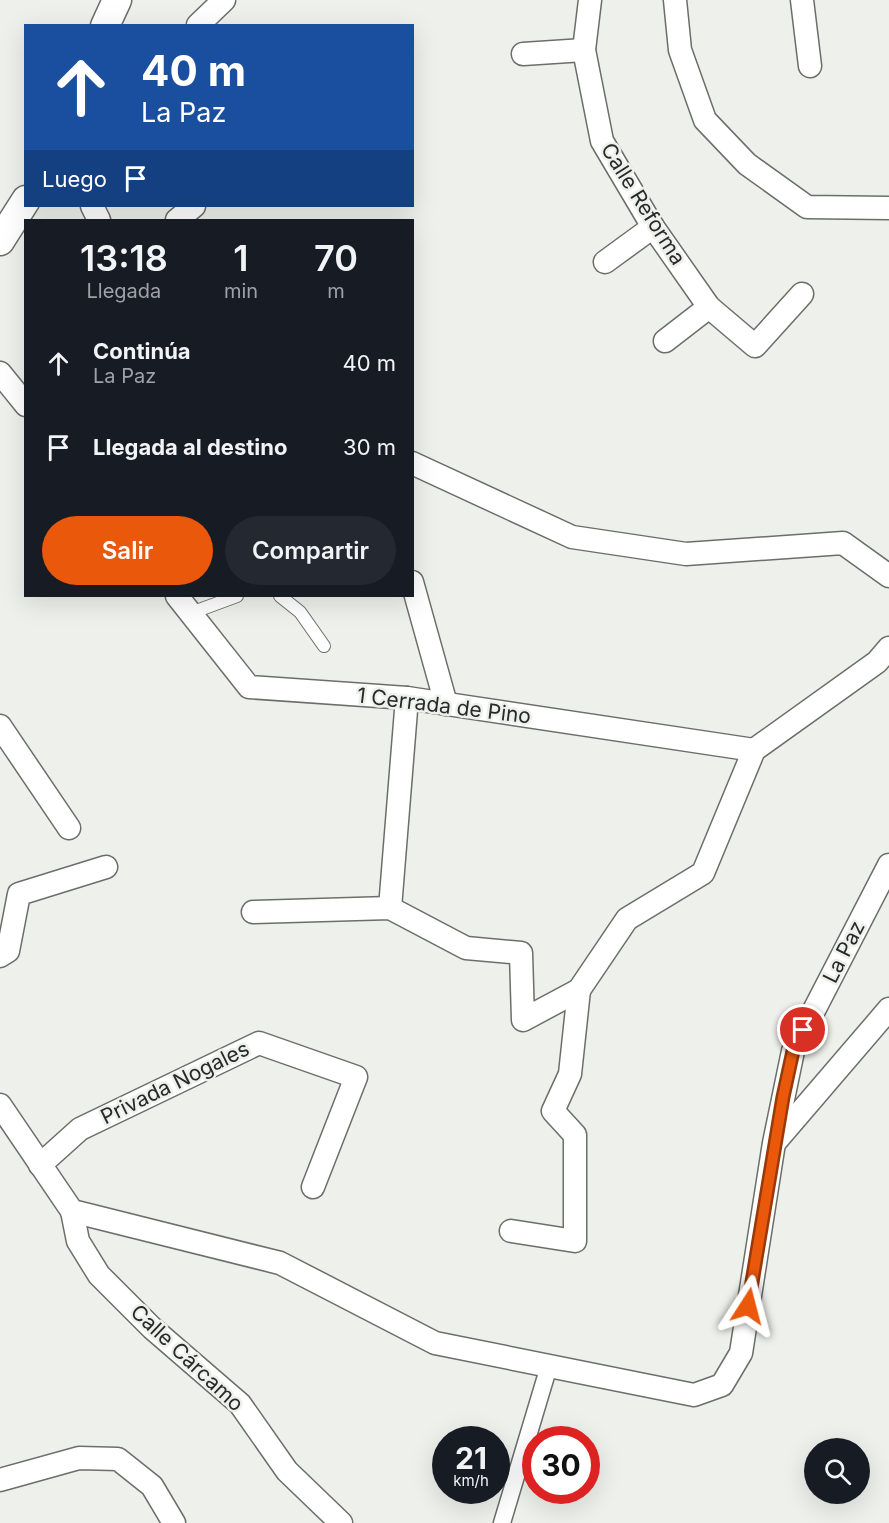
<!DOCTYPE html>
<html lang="es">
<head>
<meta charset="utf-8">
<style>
	body { margin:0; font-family:Inter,sans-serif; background:#242831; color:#f1f3f6; height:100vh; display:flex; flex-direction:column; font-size:22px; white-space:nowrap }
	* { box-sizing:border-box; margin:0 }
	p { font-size:20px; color:#9ea1a6 }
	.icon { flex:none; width:33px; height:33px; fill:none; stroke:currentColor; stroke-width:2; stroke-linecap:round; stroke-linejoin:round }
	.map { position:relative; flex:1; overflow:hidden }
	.sheet { position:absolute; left:24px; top:219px; width:390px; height:378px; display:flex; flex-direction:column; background:#171b24; border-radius:0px; box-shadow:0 6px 24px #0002 }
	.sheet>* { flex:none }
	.guide { position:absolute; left:24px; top:24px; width:390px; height:183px; border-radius:0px; box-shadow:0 6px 24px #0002; background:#1a4fa0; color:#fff; overflow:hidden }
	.fabs { position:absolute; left:804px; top:1438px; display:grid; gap:12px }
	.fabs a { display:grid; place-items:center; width:66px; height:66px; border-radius:50%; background:#171b24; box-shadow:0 6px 24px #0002; font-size:30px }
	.speed { position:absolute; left:432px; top:1426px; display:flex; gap:12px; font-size:30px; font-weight:700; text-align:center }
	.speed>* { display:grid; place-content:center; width:78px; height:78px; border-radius:50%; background:#171b24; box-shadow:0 6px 24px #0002; line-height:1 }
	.speed small { font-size:15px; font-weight:400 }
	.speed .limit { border:9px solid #d22; background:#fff; color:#111 }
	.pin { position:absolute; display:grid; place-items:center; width:51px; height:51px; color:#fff; margin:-26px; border:3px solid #fff; border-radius:50%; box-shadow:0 2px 6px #0007 }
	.me { position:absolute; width:66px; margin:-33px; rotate:9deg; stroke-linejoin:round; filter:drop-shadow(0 0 4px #0008) }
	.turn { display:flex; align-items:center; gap:21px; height:126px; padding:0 18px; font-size:27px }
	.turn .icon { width:78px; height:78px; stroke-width:2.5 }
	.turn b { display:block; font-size:42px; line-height:51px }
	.then { display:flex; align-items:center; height:57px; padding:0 18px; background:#0003; gap:12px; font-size:22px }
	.eta { display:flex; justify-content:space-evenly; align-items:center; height:102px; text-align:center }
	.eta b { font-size:36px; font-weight:600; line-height:42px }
	.primary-button { display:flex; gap:12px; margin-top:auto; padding:12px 18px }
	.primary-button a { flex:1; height:69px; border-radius:36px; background:#ea580c; color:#fff; font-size:24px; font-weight:600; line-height:69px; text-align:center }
	.primary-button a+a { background:#242831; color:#f1f3f6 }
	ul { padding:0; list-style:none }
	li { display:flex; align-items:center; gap:18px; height:84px; padding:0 18px }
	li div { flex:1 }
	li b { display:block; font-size:22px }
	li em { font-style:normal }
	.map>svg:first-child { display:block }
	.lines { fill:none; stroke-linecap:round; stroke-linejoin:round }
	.service-casing { stroke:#6c6e69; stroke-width:14 }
	.pedestrian-casing { stroke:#6c6e69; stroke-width:19 }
	.minor-casing { stroke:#6c6e69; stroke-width:25 }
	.tertiary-casing { stroke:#6c6e69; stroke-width:31 }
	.service { stroke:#fff; stroke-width:12 }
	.pedestrian { stroke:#fff; stroke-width:16 }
	.minor { stroke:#fff; stroke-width:22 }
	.tertiary { stroke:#fff; stroke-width:28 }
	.route-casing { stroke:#983908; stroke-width:15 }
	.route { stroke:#ea580c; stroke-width:10 }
	.labels { text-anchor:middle; stroke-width:5; stroke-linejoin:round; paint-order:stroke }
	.street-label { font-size:21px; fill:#292a28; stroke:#eef0eb }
</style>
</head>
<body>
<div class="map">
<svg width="889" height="1523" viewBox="0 0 889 1523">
	<rect width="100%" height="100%" fill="#eef0eb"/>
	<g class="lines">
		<g class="service-casing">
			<g id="service">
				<polyline points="280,596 300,612 324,646"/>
				<polyline points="191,613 237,596"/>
			</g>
		</g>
		<g class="pedestrian-casing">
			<polyline id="pedestrian" points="502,1523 549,1366"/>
		</g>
		<g class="minor-casing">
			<g id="minor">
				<polyline points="590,0 584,50 602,141 653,227 709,307 755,346 802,294"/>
				<polyline points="675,0 680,50 705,120 747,164 807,207 889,208"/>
				<polyline points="802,0 810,66"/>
				<polyline points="198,25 224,0"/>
				<polyline points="523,54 584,50"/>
				<polyline points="92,206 99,220"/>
				<polyline points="177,220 194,206"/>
				<polyline points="605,262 653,227"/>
				<polyline points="665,341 709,307"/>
				<polyline points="0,373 26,405"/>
				<polyline points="412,463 572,537 686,554 843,543 889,576"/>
				<polyline points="412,582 446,704"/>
				<polyline points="177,596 249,687 407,698 754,750"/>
				<polyline points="0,726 69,828"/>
				<polyline points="390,908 407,698"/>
				<polyline points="253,912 390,908 466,948 521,953 523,1020 579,990 627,919 703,873 754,750 877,662 889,648"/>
				<polyline points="0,956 8,951 19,894 106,867"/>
				<polyline points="0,1105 72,1211 280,1263 435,1343 694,1395 722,1385 741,1353 774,1143 793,1051 889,865"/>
				<polyline points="775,1142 889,1009"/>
				<polyline points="40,1165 80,1129 259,1043 356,1077 313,1187"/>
				<polyline points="72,1211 78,1241 99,1275 152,1328 240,1404 287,1471 341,1523"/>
				<polyline points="511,1231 575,1241 575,1135 553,1111 570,1074 579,990"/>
				<polyline points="0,1480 79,1458 118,1459 152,1486 174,1523"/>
			</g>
		</g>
		<g class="tertiary-casing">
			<g id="tertiary">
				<polyline points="105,26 117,0"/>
				<polyline points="0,241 26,200"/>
			</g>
		</g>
		<use href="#service" class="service"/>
		<use href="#pedestrian" class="pedestrian"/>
		<use href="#minor" class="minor"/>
		<use href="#tertiary" class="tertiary"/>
	</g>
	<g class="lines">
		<g class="route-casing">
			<polyline id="route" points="748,1306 783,1097 793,1051 803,1030"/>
		</g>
		<use href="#route" class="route"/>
	</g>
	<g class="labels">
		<g class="street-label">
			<text transform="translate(643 204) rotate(58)" y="7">Calle Reforma</text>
			<text transform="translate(444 706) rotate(7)" y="7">1 Cerrada de Pino</text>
			<text transform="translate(844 952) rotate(-63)" y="7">La Paz</text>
			<text transform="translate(175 1083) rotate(-26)" y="7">Privada Nogales</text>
			<text transform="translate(187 1358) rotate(43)" y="7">Calle Cárcamo</text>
		</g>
	</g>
</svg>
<div class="fabs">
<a><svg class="icon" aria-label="search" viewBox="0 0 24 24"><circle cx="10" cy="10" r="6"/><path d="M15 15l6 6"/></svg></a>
</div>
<div class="speed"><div>21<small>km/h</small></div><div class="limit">30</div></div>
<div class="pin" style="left:803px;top:1030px;background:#d93025"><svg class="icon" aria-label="arrive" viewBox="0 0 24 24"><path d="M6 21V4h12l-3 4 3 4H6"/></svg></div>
<svg class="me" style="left:748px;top:1306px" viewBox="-20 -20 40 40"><path d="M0-17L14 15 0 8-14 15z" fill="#ea580c" stroke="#fff" stroke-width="4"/></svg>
<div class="guide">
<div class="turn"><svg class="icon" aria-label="ahead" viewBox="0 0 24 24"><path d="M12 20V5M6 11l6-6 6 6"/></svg><div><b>40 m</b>La Paz</div></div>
<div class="then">Luego<svg class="icon" aria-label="arrive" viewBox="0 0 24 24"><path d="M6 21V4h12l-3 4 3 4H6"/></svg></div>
</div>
<section class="sheet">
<div class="eta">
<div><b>13:18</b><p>Llegada</p></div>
<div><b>1</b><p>min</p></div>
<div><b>70</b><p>m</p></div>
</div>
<ul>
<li><svg class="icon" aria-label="ahead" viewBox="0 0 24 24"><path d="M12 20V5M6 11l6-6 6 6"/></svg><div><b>Continúa</b><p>La Paz</p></div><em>40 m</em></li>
<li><svg class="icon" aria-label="arrive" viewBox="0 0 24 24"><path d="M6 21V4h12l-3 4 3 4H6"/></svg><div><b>Llegada al destino</b></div><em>30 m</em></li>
</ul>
<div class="primary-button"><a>Salir</a><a>Compartir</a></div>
</section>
</div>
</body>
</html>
